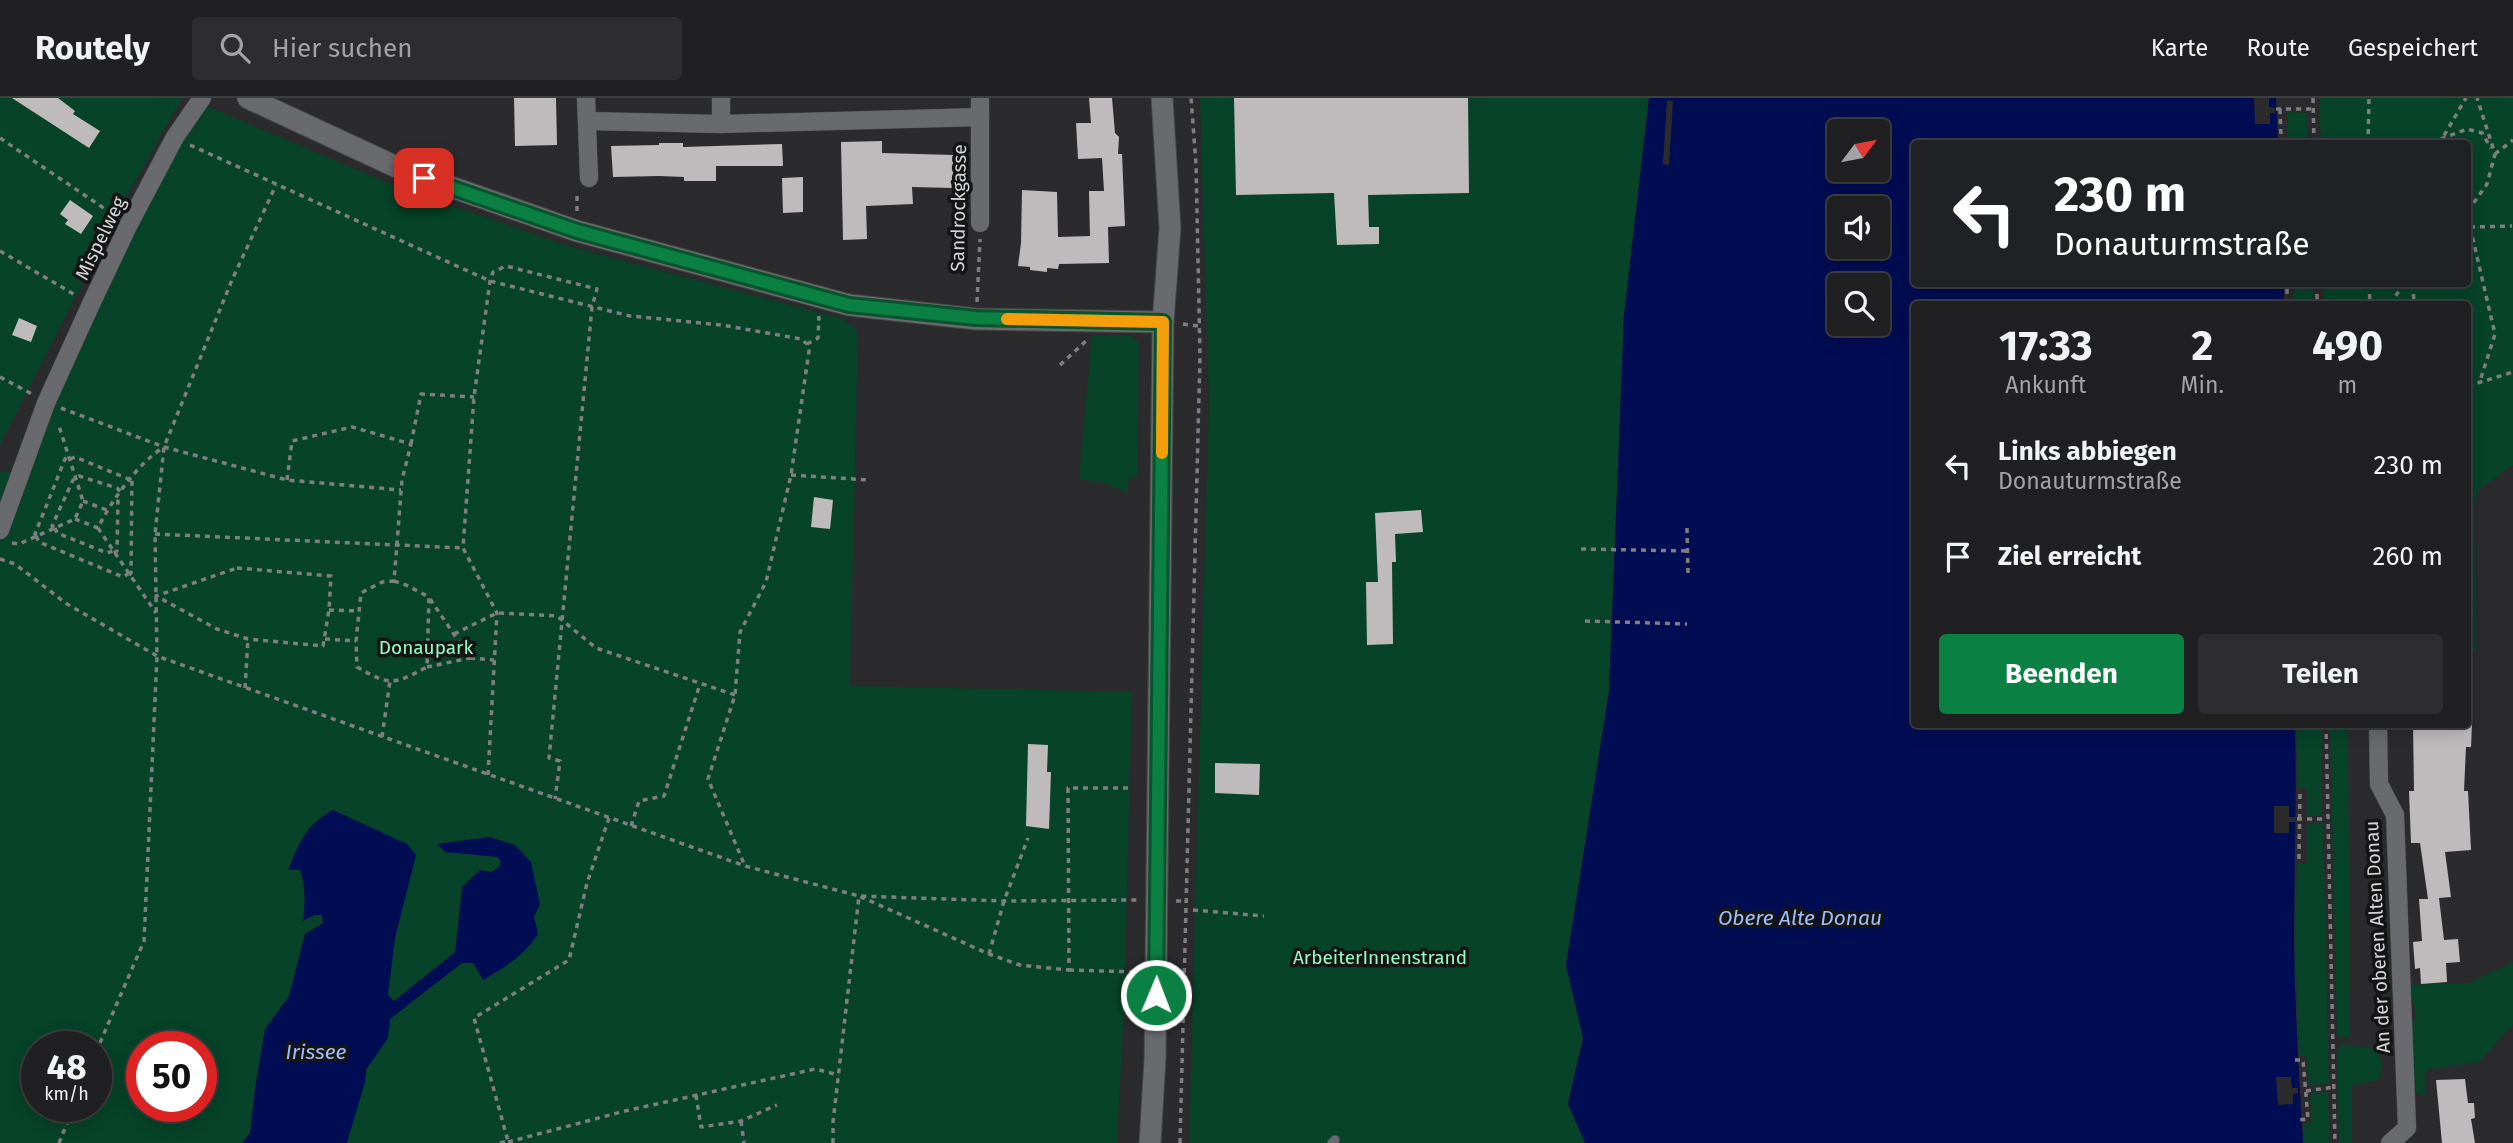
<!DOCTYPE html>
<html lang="de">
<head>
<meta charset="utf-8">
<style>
	body { margin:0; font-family:"Fira Sans",sans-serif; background:#2d2d2f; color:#f1f3f6; height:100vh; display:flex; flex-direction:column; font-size:26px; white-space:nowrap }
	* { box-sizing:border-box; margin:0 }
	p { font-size:23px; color:#a2a3a5 }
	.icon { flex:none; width:38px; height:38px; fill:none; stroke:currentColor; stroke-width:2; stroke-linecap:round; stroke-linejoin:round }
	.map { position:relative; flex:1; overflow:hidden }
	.details { position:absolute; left:1911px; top:203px; width:560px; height:427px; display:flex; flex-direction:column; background:#202022; border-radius:7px; box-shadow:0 4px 18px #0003,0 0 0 2px #3d3e40 }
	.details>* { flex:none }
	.top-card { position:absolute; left:1911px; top:42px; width:560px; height:147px; border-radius:7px; box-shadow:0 4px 18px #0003,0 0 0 2px #3d3e40; background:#202124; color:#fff; overflow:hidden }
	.needle { width:46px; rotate:58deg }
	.tools { position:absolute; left:1827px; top:21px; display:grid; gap:14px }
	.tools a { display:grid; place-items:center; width:63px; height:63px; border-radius:7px; background:#202022; box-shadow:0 4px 18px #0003,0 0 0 2px #3d3e40; font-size:35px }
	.speed { position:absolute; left:21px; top:933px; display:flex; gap:14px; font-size:35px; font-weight:700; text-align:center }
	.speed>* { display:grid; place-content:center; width:91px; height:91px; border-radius:50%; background:#202022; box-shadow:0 4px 18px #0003,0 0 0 2px #3d3e40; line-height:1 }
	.speed small { font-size:18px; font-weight:400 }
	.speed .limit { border:10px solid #d22; background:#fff; color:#111 }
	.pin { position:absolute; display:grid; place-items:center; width:60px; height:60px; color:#fff; margin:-30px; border-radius:14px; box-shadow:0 4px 10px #0006 }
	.me { position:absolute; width:77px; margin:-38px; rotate:1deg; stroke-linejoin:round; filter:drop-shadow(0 0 5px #0008) }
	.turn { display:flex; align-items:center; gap:24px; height:147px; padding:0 28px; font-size:32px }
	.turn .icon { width:91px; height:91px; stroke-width:2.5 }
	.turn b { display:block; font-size:49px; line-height:60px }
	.eta { display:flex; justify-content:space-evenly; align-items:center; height:119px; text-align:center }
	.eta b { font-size:42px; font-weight:700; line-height:49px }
	.cta { display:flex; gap:14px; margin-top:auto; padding:14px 28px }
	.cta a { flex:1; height:80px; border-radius:7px; background:#0b8043; color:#fff; font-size:28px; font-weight:700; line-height:80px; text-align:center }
	.cta a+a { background:#2d2d2f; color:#f1f3f6 }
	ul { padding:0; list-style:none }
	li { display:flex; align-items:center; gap:21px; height:91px; padding:0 28px }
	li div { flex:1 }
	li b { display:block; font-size:26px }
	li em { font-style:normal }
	header { display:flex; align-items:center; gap:42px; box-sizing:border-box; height:98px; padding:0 35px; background:#202022; border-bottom:2px solid #3d3e40 }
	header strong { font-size:33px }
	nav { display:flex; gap:38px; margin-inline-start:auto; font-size:24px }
	.search { width:490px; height:63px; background:#2d2d2f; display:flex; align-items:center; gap:18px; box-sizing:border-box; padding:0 24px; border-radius:7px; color:#a2a3a5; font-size:26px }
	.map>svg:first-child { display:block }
	.green { fill:#064329; fill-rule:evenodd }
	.water { fill:#000d53; fill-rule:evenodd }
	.pier { fill:#2b2b2e }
	.building { fill:#bfbbbd }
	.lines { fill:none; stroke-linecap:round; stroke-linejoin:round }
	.service-casing { stroke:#454648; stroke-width:10 }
	.minor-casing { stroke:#454648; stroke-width:19 }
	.tertiary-casing { stroke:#454648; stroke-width:23 }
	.secondary-casing { stroke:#454648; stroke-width:23 }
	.path { stroke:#7f7f82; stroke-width:3.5; stroke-dasharray:5 5; stroke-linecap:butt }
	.service { stroke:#696a6e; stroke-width:9 }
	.minor { stroke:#696a6e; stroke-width:18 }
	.tertiary { stroke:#696a6e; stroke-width:21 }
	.secondary { stroke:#696a6e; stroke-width:21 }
	.route-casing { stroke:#07532c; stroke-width:18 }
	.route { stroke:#0b8043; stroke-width:12 }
	.slow { stroke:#f59e0b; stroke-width:12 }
	.labels { text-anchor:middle; stroke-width:7; stroke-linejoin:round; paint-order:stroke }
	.street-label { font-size:19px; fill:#d5d6d8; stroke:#141415 }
	.park-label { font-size:19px; fill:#95fcc5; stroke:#141415 }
	.water-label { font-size:21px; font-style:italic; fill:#9fbefb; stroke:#141415 }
</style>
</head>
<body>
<header>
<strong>Routely</strong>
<div class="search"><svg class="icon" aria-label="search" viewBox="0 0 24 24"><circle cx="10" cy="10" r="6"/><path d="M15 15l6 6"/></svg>Hier suchen</div>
<nav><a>Karte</a><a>Route</a><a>Gespeichert</a></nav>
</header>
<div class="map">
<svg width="2513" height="1045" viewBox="0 0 2513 1045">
	<rect width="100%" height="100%" fill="#2b2b2e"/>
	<g class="green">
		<polygon points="0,0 182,0 123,105 0,347"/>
		<polygon points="1200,0 1649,0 1624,217 1609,593 1566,867 1583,940 1568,1006 1585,1045 1189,1045 1209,305"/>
		<polygon points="2319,0 2513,0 2513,367 2478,392 2474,409 2476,554 2468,554 2468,206 2324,206 2324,186 2468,186 2468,46 2321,45"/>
		<path d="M204 7 393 87 571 149 843 221 858 233 850 588 1132 594 1124 906 1117 1045H0V373L27 376 127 133ZM37 948H96V1008H37ZM142 948H201V1008H142Z"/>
		<polygon points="2287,14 2307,15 2309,45 2279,45 2288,44"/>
		<rect x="2294" y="186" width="19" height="20"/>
		<polygon points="1092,237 1132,238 1139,246 1137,379 1128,381 1128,395 1104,385 1079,381"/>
		<polygon points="2296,627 2322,627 2322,718 2307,718 2307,690 2298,690"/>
		<polygon points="2330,627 2348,627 2350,936 2347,940 2337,938"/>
		<polygon points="2307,725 2323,725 2329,983 2328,986 2309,988 2307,959 2299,958 2295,845 2297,765 2307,765"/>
		<polygon points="2513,864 2513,926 2479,964 2426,972 2425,998 2407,991 2410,935 2416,918 2413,903 2404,887 2469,885"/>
		<path d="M2342 946 2375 951 2379 954C2381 963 2383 973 2378 982L2352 987V1045H2339L2337 953Z"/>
		<polygon points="2328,994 2330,1045 2304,1045 2303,1025 2312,1025 2310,995"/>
	</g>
	<g class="water">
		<path d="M1649 0H2276L2278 45 1914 46V186H2284V206H1914V626L2295 627C2297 700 2294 773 2294 847 2295 913 2299 979 2303 1045H1585L1568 1006 1583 940 1566 867 1609 593 1624 217ZM1839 33H1878V72H1839ZM1839 110H1878V149H1839ZM1839 187H1878V226H1839Z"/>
		<path d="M333 712 407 746 416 757 395 840 388 897 394 903 455 854 462 789 480 772 492 774 500 768V762L497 759 445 754 437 746 489 739 515 747 531 764 540 806 534 819 538 836C524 858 505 869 483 882L473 865H462L390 921 388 940 366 972 365 984 347 1045H242L250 1035 255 990 265 931 289 898 305 836 323 825 322 817H315L303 823C305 806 306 789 300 772H288C300 744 305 727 333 712Z"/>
	</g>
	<g class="pier">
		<polygon points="2254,0 2269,0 2269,9 2275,10 2275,15 2270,15 2270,26 2255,26"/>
		<polygon points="1667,2 1673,3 1669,67 1663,66"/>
		<polygon points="2274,708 2289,708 2289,719 2297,719 2296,724 2289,724 2289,735 2274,735"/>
		<polygon points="2276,979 2291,979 2292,990 2298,990 2298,995 2293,996 2293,1006 2278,1007"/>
	</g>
	<g class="building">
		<polygon points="12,0 58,0 75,13 73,16 100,33 89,50"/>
		<polygon points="514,0 556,0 557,47 515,48"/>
		<polygon points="1089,0 1112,0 1115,35 1119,39 1118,56 1122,56 1125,128 1108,129 1109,165 1059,166 1058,171 1047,170 1047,174 1030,172 1030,169 1018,168 1021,145 1022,92 1057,94 1058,139 1090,138 1089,93 1104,93 1102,60 1078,61 1076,25 1091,25"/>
		<polygon points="1234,0 1468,0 1469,95 1368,97 1369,129 1379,129 1379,146 1337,147 1334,95 1236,97"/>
		<polygon points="882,43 882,55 954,57 953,90 912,89 913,106 866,108 867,141 843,142 841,44"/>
		<polygon points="659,45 683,45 683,49 782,46 783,68 716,68 716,83 684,83 684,79 660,78 613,79 611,48 659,47"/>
		<polygon points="803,79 803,114 783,115 782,80"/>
		<polygon points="70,102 93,118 81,136 65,126 68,122 60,116"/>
		<polygon points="19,220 37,228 31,244 12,237"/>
		<polygon points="814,399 833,402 830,431 811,429"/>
		<polygon points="1421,412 1423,434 1395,436 1396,464 1392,464 1393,546 1367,547 1366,484 1378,484 1375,415"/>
		<polygon points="2413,626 2472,626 2471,649 2466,649 2464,693 2468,693 2471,752 2445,754 2451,799 2439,800 2444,842 2458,841 2460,864 2446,865 2447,884 2421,886 2420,870 2415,871 2413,844 2422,843 2419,801 2428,801 2420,745 2411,745 2409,693 2414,693"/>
		<polygon points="1028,646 1048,647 1047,674 1051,674 1049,731 1026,728"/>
		<polygon points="1215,665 1260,666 1259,697 1215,695"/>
		<polygon points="2465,981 2468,1005 2474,1005 2475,1020 2471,1021 2475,1045 2442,1045 2436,982"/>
	</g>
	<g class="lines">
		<g class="service-casing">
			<polyline id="service" points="1332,1045 1335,1042"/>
		</g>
		<g class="minor-casing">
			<g id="minor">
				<polyline points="586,0 589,80"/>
				<polyline points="721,0 721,26"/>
				<polyline points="980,0 980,125"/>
				<polyline points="587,23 721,26 980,19"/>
				<polyline points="0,432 46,305 91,206 129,126 175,39 202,0"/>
				<polyline points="2378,626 2379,686 2395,717 2407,1030 2390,1045"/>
			</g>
		</g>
		<g class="tertiary-casing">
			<polyline id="tertiary" points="1162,0 1170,130 1163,224"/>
		</g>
		<g class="secondary-casing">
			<polyline id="secondary" points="248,0 403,72 577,133 849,207 976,221 1163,224 1155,961 1150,1045"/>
		</g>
		<g class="path">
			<polyline points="2313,0 2314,46"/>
			<polyline points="2276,11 2313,11"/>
			<polyline points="2280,11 2281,40"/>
			<polyline points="0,40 114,117"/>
			<polyline points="2441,41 2467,31 2482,35 2491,50"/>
			<polyline points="2368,46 2369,0"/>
			<polyline points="2439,46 2466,0"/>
			<polyline points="190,47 490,183 630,218 722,227 801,241 807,246 809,253 791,377 766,484 740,534 735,597 708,681 745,768"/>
			<polyline points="2495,56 2513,42"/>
			<polyline points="577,113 577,93"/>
			<polyline points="2468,113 2487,86 2495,56 2477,0"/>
			<polyline points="2468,120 2495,236 2480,283"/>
			<polyline points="2470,129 2512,128"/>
			<polyline points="0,153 77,198"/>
			<polyline points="2317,186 2317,206"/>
			<polyline points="2369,186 2370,206"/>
			<polyline points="2413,186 2414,206"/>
			<polyline points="977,204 980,141"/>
			<polyline points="2287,206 2287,187"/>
			<polyline points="2390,206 2404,186"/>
			<polyline points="1183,226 1198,228"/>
			<polyline points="807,246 818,240 819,218"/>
			<polyline points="1060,267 1087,242"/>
			<polyline points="0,279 32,296"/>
			<polyline points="2468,288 2513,274"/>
			<polyline points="61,310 164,349 287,382 401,392"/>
			<polyline points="411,346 421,296 474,299"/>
			<polyline points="70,361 75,359 131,382"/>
			<polyline points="791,377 869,382"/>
			<polyline points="287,382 292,343 352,329 411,346 402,382 394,483"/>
			<polyline points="83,403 107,412"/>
			<path d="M75 421 98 430C111 403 139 364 164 349"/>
			<polyline points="54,430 52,428 73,382 79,378 117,390 121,394"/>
			<polyline points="55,430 57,435 107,455 113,453"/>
			<polyline points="98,430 156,515"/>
			<polyline points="1687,430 1688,476"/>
			<polyline points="155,436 463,450"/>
			<polyline points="36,438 39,444 123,479 128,476"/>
			<polyline points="36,438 35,436 65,361 69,358"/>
			<polyline points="12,445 19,446 75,421 83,403 58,325"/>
			<polyline points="1581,451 1688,453"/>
			<polyline points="114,455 117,453 118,400"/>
			<polyline points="0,461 15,466 67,506 157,558 745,768 859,798 1004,803 1137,802"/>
			<polygon points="237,470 331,478 329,512 323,548 248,541 217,531 156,498"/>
			<polyline points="129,477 131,475 132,380"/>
			<path d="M394 483 406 487 429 499 427 569C393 587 390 588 357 569L356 543 361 495 382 484Z"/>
			<polyline points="329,512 358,513"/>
			<polyline points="1585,523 1687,526"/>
			<polyline points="454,536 497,515 557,518 596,550 735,597"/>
			<polyline points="325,541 356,543"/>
			<polyline points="470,560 494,562"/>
			<polyline points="427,569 470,560 430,501"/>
			<polyline points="245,590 248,541"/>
			<polyline points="2326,626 2335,1045"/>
			<polyline points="382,639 390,583"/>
			<polyline points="488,677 497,515 463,450 474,299 490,183 493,174 506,168 597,191 592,209 549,660 560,663 555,701"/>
			<polyline points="2297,721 2326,721"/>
			<polyline points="631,728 639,703 664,698 700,586"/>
			<polyline points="2299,761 2300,694"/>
			<polyline points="1176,803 1188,803"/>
			<polyline points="1193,812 1264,818"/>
			<polyline points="989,856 1004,803 1028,740"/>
			<polyline points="1069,872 1137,874"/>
			<polyline points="96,954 144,843 157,558 155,436 164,349 232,182 276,87"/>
			<polyline points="2295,962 2303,962 2308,1021 2298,1022"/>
			<polyline points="2306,993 2334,989"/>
			<polyline points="696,997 701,1029 741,1023 777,1007"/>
			<polyline points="741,1023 744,1045"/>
			<polyline points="508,1044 625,1013 815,971 839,977"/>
			<polyline points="59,1045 74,1008"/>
			<polyline points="500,1045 508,1043 474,920 569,862 587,785 609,720"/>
			<polyline points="833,1045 833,1024 859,798 989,856 1020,867 1069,872 1068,690 1133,690"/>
			<polyline points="1180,1045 1200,258 1196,66 1191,0"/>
		</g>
		<use href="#service" class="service"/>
		<use href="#minor" class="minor"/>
		<use href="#tertiary" class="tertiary"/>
		<use href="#secondary" class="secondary"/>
	</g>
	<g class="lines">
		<g class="route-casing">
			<polyline id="route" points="424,80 577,133 849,207 976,220 1163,224 1156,897"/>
		</g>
		<use href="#route" class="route"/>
		<polyline class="slow" points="1007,221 1163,224 1162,355"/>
	</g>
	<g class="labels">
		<g class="street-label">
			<text transform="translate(958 110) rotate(-89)" y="7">Sandrockgasse</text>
			<text transform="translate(100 140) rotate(-64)" y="7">Mispelweg</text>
			<text transform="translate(2377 839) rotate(-93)" y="7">An der oberen Alten Donau</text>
		</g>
		<g class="park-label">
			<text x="426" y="556">Donaupark</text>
			<text x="1380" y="866">ArbeiterInnenstrand</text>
		</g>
		<g class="water-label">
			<text x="1800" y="827">Obere Alte Donau</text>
			<text x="316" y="961">Irissee</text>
		</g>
	</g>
</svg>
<div class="tools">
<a><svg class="needle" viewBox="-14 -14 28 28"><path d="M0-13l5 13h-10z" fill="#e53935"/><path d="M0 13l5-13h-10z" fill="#a2a3a5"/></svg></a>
<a><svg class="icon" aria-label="sound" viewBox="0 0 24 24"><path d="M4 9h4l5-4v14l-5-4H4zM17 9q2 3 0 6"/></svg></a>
<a><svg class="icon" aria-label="search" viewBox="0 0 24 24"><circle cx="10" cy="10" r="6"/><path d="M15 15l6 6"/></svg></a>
</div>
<div class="speed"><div>48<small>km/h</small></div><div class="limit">50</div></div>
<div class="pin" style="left:424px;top:80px;background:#d93025"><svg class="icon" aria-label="arrive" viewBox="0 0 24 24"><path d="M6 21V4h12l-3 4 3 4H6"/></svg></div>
<svg class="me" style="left:1156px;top:897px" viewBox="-20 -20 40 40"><circle r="17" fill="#0b8043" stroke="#fff" stroke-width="3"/><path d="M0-11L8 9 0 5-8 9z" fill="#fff"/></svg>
<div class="top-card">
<div class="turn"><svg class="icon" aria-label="left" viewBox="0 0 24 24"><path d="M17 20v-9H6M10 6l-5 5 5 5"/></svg><div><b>230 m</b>Donauturmstraße</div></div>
</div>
<section class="details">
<div class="eta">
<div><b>17:33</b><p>Ankunft</p></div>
<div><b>2</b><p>Min.</p></div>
<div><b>490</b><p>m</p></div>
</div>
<ul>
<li><svg class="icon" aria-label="left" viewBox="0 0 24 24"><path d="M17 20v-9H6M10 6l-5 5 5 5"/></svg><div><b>Links abbiegen</b><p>Donauturmstraße</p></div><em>230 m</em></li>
<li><svg class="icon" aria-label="arrive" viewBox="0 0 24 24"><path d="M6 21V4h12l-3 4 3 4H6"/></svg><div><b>Ziel erreicht</b></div><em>260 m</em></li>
</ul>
<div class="cta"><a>Beenden</a><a>Teilen</a></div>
</section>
</div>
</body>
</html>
